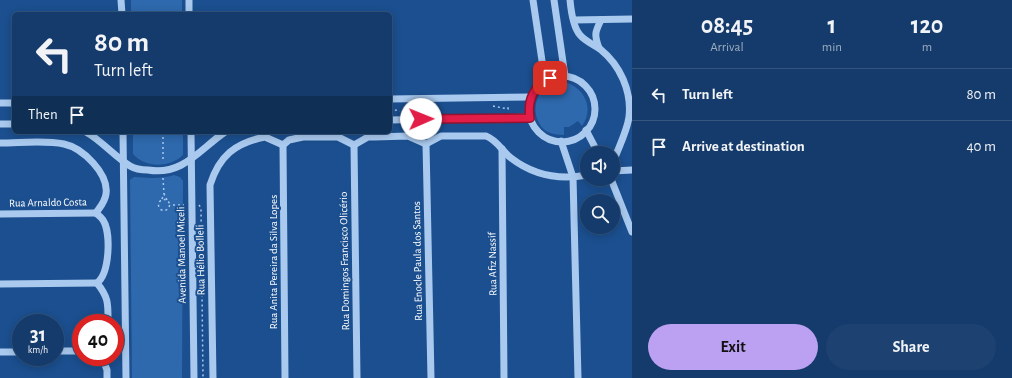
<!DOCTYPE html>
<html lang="en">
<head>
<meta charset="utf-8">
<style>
	body { margin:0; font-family:"Alegreya Sans",sans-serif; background:#1d4271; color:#f1f3f6; height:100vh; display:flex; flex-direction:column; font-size:15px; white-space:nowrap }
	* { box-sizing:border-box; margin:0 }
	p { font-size:13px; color:#9dadc1 }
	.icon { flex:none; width:22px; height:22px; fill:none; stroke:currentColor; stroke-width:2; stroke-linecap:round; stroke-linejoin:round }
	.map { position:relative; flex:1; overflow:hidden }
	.panel { display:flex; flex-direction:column; background:#143b6b; width:380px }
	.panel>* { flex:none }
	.banner { position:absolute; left:12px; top:12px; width:380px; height:122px; border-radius:6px; box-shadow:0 2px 10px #0003,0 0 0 1px #33557e; background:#143b6b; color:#f1f3f6; overflow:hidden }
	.fabs { position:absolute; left:580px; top:146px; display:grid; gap:8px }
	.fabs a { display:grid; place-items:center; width:40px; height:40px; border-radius:50%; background:#143b6b; box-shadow:0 2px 10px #0003,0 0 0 1px #33557e; font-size:20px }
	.speed { position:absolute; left:12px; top:314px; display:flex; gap:8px; font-size:20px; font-weight:700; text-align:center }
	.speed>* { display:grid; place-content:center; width:52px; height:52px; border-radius:50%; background:#143b6b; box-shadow:0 2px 10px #0003,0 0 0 1px #33557e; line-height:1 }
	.speed small { font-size:10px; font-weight:400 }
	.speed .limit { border:6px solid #d22; background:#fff; color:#111 }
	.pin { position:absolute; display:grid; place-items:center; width:34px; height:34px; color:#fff; margin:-17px; border-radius:8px; box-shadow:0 2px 6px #0006 }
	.me { position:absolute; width:44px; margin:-22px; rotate:89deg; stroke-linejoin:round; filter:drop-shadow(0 0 3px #0008) }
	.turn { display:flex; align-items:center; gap:14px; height:84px; padding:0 16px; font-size:18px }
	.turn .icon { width:52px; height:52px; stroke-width:2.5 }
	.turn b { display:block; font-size:28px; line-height:34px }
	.then { display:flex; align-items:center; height:38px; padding:0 16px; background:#0003; gap:8px; font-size:15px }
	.eta { display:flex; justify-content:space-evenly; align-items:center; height:68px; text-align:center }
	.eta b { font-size:24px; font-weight:700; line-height:28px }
	.button { display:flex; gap:8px; margin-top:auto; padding:8px 16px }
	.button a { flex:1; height:46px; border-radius:24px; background:#bca0f2; color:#111; font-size:16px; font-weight:700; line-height:46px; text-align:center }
	.button a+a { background:#1d4271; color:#f1f3f6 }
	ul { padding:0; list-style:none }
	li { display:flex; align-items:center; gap:12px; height:52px; padding:0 16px; border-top:1px solid #33557e }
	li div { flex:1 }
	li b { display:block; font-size:15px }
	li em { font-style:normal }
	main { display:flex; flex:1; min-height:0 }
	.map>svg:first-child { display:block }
	.green { fill:#2e69ad }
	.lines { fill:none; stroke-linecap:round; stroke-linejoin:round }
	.path { stroke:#a9c9ee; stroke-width:1.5; stroke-dasharray:2 3; stroke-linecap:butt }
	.minor { stroke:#a9c9ee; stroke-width:7 }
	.route-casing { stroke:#92132f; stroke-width:10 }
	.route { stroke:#e11d48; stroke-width:7 }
	.labels { text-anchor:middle; stroke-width:4; stroke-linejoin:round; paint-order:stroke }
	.street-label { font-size:11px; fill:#fff; stroke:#1b4f8f }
</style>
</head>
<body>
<main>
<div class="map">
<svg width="632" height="378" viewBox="0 0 632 378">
	<rect width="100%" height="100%" fill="#1b4f8f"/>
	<g class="green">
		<rect x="131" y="0" width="51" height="14"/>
		<path d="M564 82C584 87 595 108 582 126L578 121 569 127H564V135C558 135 552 134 546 131 531 120 532 95 549 85 553 83 559 83 564 82Z"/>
		<path d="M133 132H183V155C170 168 145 168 133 154Z"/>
		<path d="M174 175 180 177 183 181 182 378H132L130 180 134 177C148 178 161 179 174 175Z"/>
	</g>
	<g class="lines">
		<g class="path">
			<polyline points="493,106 508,109 508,105"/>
			<polyline points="390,109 400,111"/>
			<polyline points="420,111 435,107"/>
			<polyline points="163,132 163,162"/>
			<polyline points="163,178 164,194"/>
			<polyline points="162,199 164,194 167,200"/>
			<circle cx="164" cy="205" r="5.5"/>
			<polyline points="173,205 184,205"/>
			<polyline points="199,205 201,208 203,378"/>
		</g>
		<g class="minor">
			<polyline points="121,0 122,14"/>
			<polyline points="189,0 189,14"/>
			<polyline points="533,0 545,81"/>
			<polyline points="554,0 565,76"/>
			<path d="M570 0C571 11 573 27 580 35 585 41 594 45 600 49 620 65 632 91 629 117 627 132 618 148 613 163V171L632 170"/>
			<polyline points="574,20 632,19"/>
			<path d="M599 48C594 35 595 32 601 20"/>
			<circle cx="562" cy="109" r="33"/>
			<polyline points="390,99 531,97"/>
			<polyline points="0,103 14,103"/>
			<polyline points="390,120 530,117"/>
			<polyline points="0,124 14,124"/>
			<polyline points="586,130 598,153"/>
			<path d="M86 132C102 141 114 156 130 166 135 169 142 170 148 170 183 176 200 149 225 132"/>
			<polyline points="123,132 126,378"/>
			<polyline points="191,132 194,378"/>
			<polyline points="561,141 573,177 578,378"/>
			<path d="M0 143C20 143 45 140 64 144 83 148 109 174 106 194 105 202 100 207 96 213 98 215 101 217 103 220 111 232 110 273 97 283 109 298 108 304 108 323"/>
			<polyline points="426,144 431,378"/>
			<polyline points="283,145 285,378"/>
			<polyline points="354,145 357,378"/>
			<polyline points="502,149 504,378"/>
			<polyline points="611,179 632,232"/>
			<polyline points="0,214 96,213"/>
			<polyline points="0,284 97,283"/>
			<polyline points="55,351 81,351"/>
			<polyline points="0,352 21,352"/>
			<polyline points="102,357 107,370 107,378"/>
			<path d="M213 378 210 185C219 156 235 143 265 137L283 145 289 140 303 137H338L354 145 368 137H375L408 136 426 144 441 136H486C497 140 502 151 511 158 533 175 560 180 587 175"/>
		</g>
	</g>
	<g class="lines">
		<g class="route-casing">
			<path id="route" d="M421 119 530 118C527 100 534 86 550 78"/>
		</g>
		<use href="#route" class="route"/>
	</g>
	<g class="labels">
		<g class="street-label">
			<text transform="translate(48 202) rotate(-1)" y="4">Rua Arnaldo Costa</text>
			<text transform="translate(181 255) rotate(-91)" y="4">Avenida Manoel Miceli</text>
			<text transform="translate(200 260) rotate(-91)" y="4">Rua Hélio Bolleli</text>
			<text transform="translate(344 261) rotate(-91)" y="4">Rua Domingos Francisco Olicério</text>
			<text transform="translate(417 261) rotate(-91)" y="4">Rua Enocle Paula dos Santos</text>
			<text transform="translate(273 262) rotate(-90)" y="4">Rua Anita Pereira da Silva Lopes</text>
			<text transform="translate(492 264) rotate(-91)" y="4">Rua Afiz Nassif</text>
		</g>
	</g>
</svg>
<div class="fabs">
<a><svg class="icon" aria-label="sound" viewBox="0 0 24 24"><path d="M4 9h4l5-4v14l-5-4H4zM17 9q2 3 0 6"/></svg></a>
<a><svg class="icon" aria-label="search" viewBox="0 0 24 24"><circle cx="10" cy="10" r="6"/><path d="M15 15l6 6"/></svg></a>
</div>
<div class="speed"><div>31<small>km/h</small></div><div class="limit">40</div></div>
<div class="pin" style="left:550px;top:78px;background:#d93025"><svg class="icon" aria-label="arrive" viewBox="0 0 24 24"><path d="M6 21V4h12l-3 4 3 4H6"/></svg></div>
<svg class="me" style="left:421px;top:119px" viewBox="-20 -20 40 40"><circle r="19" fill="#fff"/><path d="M0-13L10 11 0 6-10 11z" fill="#e11d48"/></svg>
<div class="banner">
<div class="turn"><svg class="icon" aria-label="left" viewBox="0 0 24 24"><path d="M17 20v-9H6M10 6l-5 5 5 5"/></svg><div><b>80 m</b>Turn left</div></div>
<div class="then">Then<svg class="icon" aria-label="arrive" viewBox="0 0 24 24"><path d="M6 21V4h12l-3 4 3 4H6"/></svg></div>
</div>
</div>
<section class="panel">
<div class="eta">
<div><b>08:45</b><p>Arrival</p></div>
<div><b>1</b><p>min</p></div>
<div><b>120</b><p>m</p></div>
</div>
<ul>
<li><svg class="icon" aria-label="left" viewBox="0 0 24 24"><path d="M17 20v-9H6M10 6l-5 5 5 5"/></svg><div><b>Turn left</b></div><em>80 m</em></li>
<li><svg class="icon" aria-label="arrive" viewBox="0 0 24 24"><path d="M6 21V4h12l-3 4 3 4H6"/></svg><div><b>Arrive at destination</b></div><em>40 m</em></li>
</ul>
<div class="button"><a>Exit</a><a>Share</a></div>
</section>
</main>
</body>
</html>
